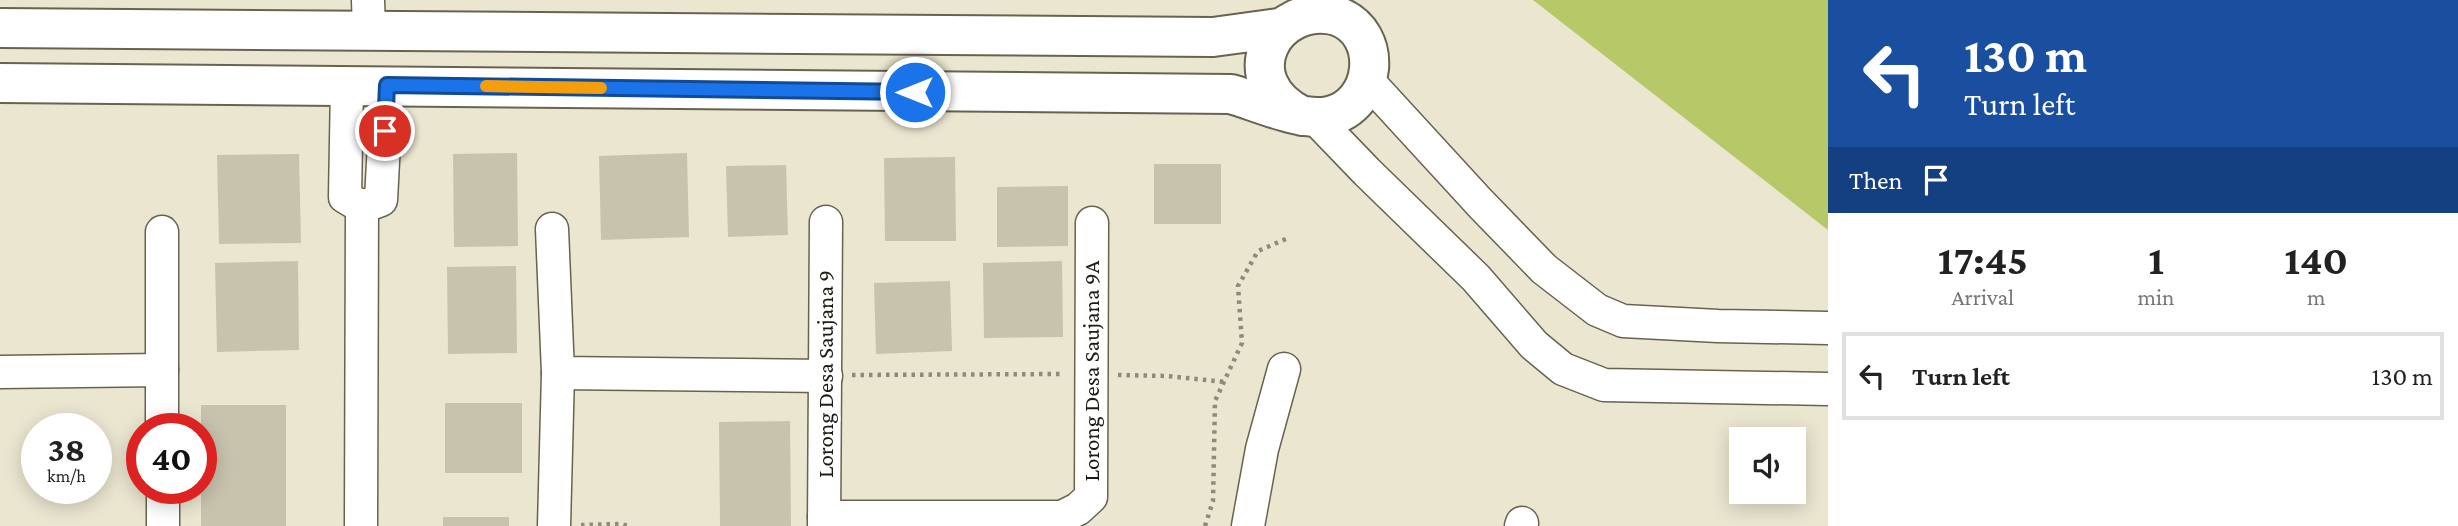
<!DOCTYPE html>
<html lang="en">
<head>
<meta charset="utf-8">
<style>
	body { margin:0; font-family:"Crimson Pro",serif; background:#f2f2f2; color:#222; height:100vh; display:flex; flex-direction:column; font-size:26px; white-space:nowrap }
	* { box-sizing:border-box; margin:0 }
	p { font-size:23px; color:#767676 }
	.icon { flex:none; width:38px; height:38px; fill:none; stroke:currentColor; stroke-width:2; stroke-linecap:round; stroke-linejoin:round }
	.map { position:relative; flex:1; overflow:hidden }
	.sheet { display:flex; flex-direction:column; background:#fff; width:630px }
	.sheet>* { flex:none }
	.hud { background:#1a4fa0; color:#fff; overflow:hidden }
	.fabs { position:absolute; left:1729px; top:427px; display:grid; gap:14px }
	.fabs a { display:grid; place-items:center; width:77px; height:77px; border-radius:0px; background:#fff; box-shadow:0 4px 18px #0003; font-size:35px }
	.speed { position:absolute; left:21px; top:413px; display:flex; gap:14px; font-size:35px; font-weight:700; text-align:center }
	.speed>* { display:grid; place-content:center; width:91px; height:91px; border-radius:50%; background:#fff; box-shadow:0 4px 18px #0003; line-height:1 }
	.speed small { font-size:18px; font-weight:400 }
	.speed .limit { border:10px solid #d22; background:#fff; color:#111 }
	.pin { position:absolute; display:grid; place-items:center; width:60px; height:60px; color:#fff; margin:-30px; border:4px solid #fff; border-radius:50%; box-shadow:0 2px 7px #0007 }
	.me { position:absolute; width:77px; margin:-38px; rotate:270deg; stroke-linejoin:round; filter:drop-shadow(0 0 5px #0008) }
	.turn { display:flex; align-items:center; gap:24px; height:147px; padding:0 21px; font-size:32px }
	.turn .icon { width:91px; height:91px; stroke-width:2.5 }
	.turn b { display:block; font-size:49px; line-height:60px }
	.then { display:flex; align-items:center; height:66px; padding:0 21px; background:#0003; gap:14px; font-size:26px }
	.eta { display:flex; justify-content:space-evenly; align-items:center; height:119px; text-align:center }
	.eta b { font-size:42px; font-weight:700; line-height:49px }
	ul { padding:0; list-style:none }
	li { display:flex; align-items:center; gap:21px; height:88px; margin:0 14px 10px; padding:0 7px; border:4px solid #e0e0e0; border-radius:0px }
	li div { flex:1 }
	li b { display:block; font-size:26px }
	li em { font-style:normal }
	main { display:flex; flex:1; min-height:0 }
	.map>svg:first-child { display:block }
	.green { fill:#b6c867 }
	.building { fill:#c7c3ad }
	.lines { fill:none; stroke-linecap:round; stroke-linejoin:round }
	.minor-casing { stroke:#686350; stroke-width:35 }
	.tertiary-casing { stroke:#686350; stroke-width:42 }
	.path { stroke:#8e8b7b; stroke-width:4.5; stroke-dasharray:3.5 5; stroke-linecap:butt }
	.minor { stroke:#fff; stroke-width:32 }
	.tertiary { stroke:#fff; stroke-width:38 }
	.route-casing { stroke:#114b97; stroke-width:18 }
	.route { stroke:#1a73e8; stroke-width:12 }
	.slow { stroke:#f59e0b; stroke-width:12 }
	.labels { text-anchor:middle; stroke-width:5; stroke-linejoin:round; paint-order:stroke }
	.street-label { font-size:23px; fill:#1d1b13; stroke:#fff }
</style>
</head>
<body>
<main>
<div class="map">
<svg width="1828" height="526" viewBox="0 0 1828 526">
	<rect width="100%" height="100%" fill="#ebe6d0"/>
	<polygon class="green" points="1533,0 1828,0 1828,230"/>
	<g class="building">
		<polygon points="517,153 518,246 454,247 453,154"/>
		<polygon points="687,153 689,237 601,240 599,156"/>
		<polygon points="299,154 301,243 219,244 217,155"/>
		<polygon points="955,157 956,241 885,241 884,158"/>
		<rect x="1154" y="164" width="67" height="60"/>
		<polygon points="786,165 788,235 728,237 726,166"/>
		<polygon points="1068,186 1068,246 997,247 997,187"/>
		<polygon points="298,261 299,350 217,352 215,263"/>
		<polygon points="1062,261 1063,337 984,338 983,263"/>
		<polygon points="516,266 517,353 448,354 447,267"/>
		<polygon points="950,281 952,351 876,354 874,283"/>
		<rect x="445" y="403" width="77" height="70"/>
		<rect x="201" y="405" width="85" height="121"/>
		<polygon points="790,421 791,526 720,526 719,422"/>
		<rect x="443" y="517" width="66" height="9"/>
	</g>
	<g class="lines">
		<g class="minor-casing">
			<g id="minor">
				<polyline points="368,0 369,31"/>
				<polyline points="1368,81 1480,203 1544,269 1597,310 1623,321 1718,326 1828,328"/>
				<polyline points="347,85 345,197 362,207"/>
				<polyline points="1315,118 1367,172 1476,278 1534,345 1563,369 1604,385 1828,389"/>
				<polyline points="362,207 381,200 387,85"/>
				<polyline points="552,229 558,373 826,376"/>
				<polyline points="162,232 162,429"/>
				<polyline points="0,372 162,370"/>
				<polyline points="163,488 163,526"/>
				<polyline points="824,517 1062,517 1078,509 1091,497 1092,223"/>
				<polyline points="361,526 362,207"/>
				<polyline points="554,526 558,373"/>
				<polyline points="824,526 826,222"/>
				<polyline points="1248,526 1262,449 1284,369"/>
				<polyline points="1521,526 1522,523"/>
			</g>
		</g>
		<g class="tertiary-casing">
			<g id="tertiary">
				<polyline points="0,28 1213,37 1279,28"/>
				<path d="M0 83 1231 94C1259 102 1301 122 1329 116 1377 106 1385 33 1337 16 1274 0 1230 80 1302 116"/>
			</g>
		</g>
		<g class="path">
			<polyline points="852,375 1063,374"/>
			<polyline points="1118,375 1167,376 1225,382"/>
			<polyline points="581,525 621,524 629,526"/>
			<polyline points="1205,526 1213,501 1215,401 1242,343 1238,286 1258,251 1288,238"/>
		</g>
		<use href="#minor" class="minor"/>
		<use href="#tertiary" class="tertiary"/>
	</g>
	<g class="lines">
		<g class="route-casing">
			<polyline id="route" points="385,131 387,85 915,92"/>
		</g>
		<use href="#route" class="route"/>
		<polyline class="slow" points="486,86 601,88"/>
	</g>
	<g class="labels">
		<g class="street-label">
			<text transform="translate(1091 371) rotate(-90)" y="8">Lorong Desa Saujana 9A</text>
			<text transform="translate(825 374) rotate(-90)" y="8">Lorong Desa Saujana 9</text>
		</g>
	</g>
</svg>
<div class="fabs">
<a><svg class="icon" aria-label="sound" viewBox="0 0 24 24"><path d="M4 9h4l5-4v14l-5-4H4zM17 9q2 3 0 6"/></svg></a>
</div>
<div class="speed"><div>38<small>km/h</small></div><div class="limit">40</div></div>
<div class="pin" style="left:385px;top:131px;background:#d93025"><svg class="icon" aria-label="arrive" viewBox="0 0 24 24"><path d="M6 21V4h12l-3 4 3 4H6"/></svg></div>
<svg class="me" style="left:915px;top:92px" viewBox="-20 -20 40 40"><circle r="17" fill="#1a73e8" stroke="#fff" stroke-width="3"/><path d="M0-11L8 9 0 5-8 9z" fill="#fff"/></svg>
</div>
<section class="sheet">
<div class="hud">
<div class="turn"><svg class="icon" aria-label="left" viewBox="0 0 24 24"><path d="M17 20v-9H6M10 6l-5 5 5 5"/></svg><div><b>130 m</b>Turn left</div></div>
<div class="then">Then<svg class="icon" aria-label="arrive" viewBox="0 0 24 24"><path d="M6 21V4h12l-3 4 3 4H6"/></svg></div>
</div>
<div class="eta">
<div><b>17:45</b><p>Arrival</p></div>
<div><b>1</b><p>min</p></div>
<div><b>140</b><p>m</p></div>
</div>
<ul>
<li><svg class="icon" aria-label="left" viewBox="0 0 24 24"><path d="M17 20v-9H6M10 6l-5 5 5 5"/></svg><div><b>Turn left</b></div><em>130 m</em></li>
</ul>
</section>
</main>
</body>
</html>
